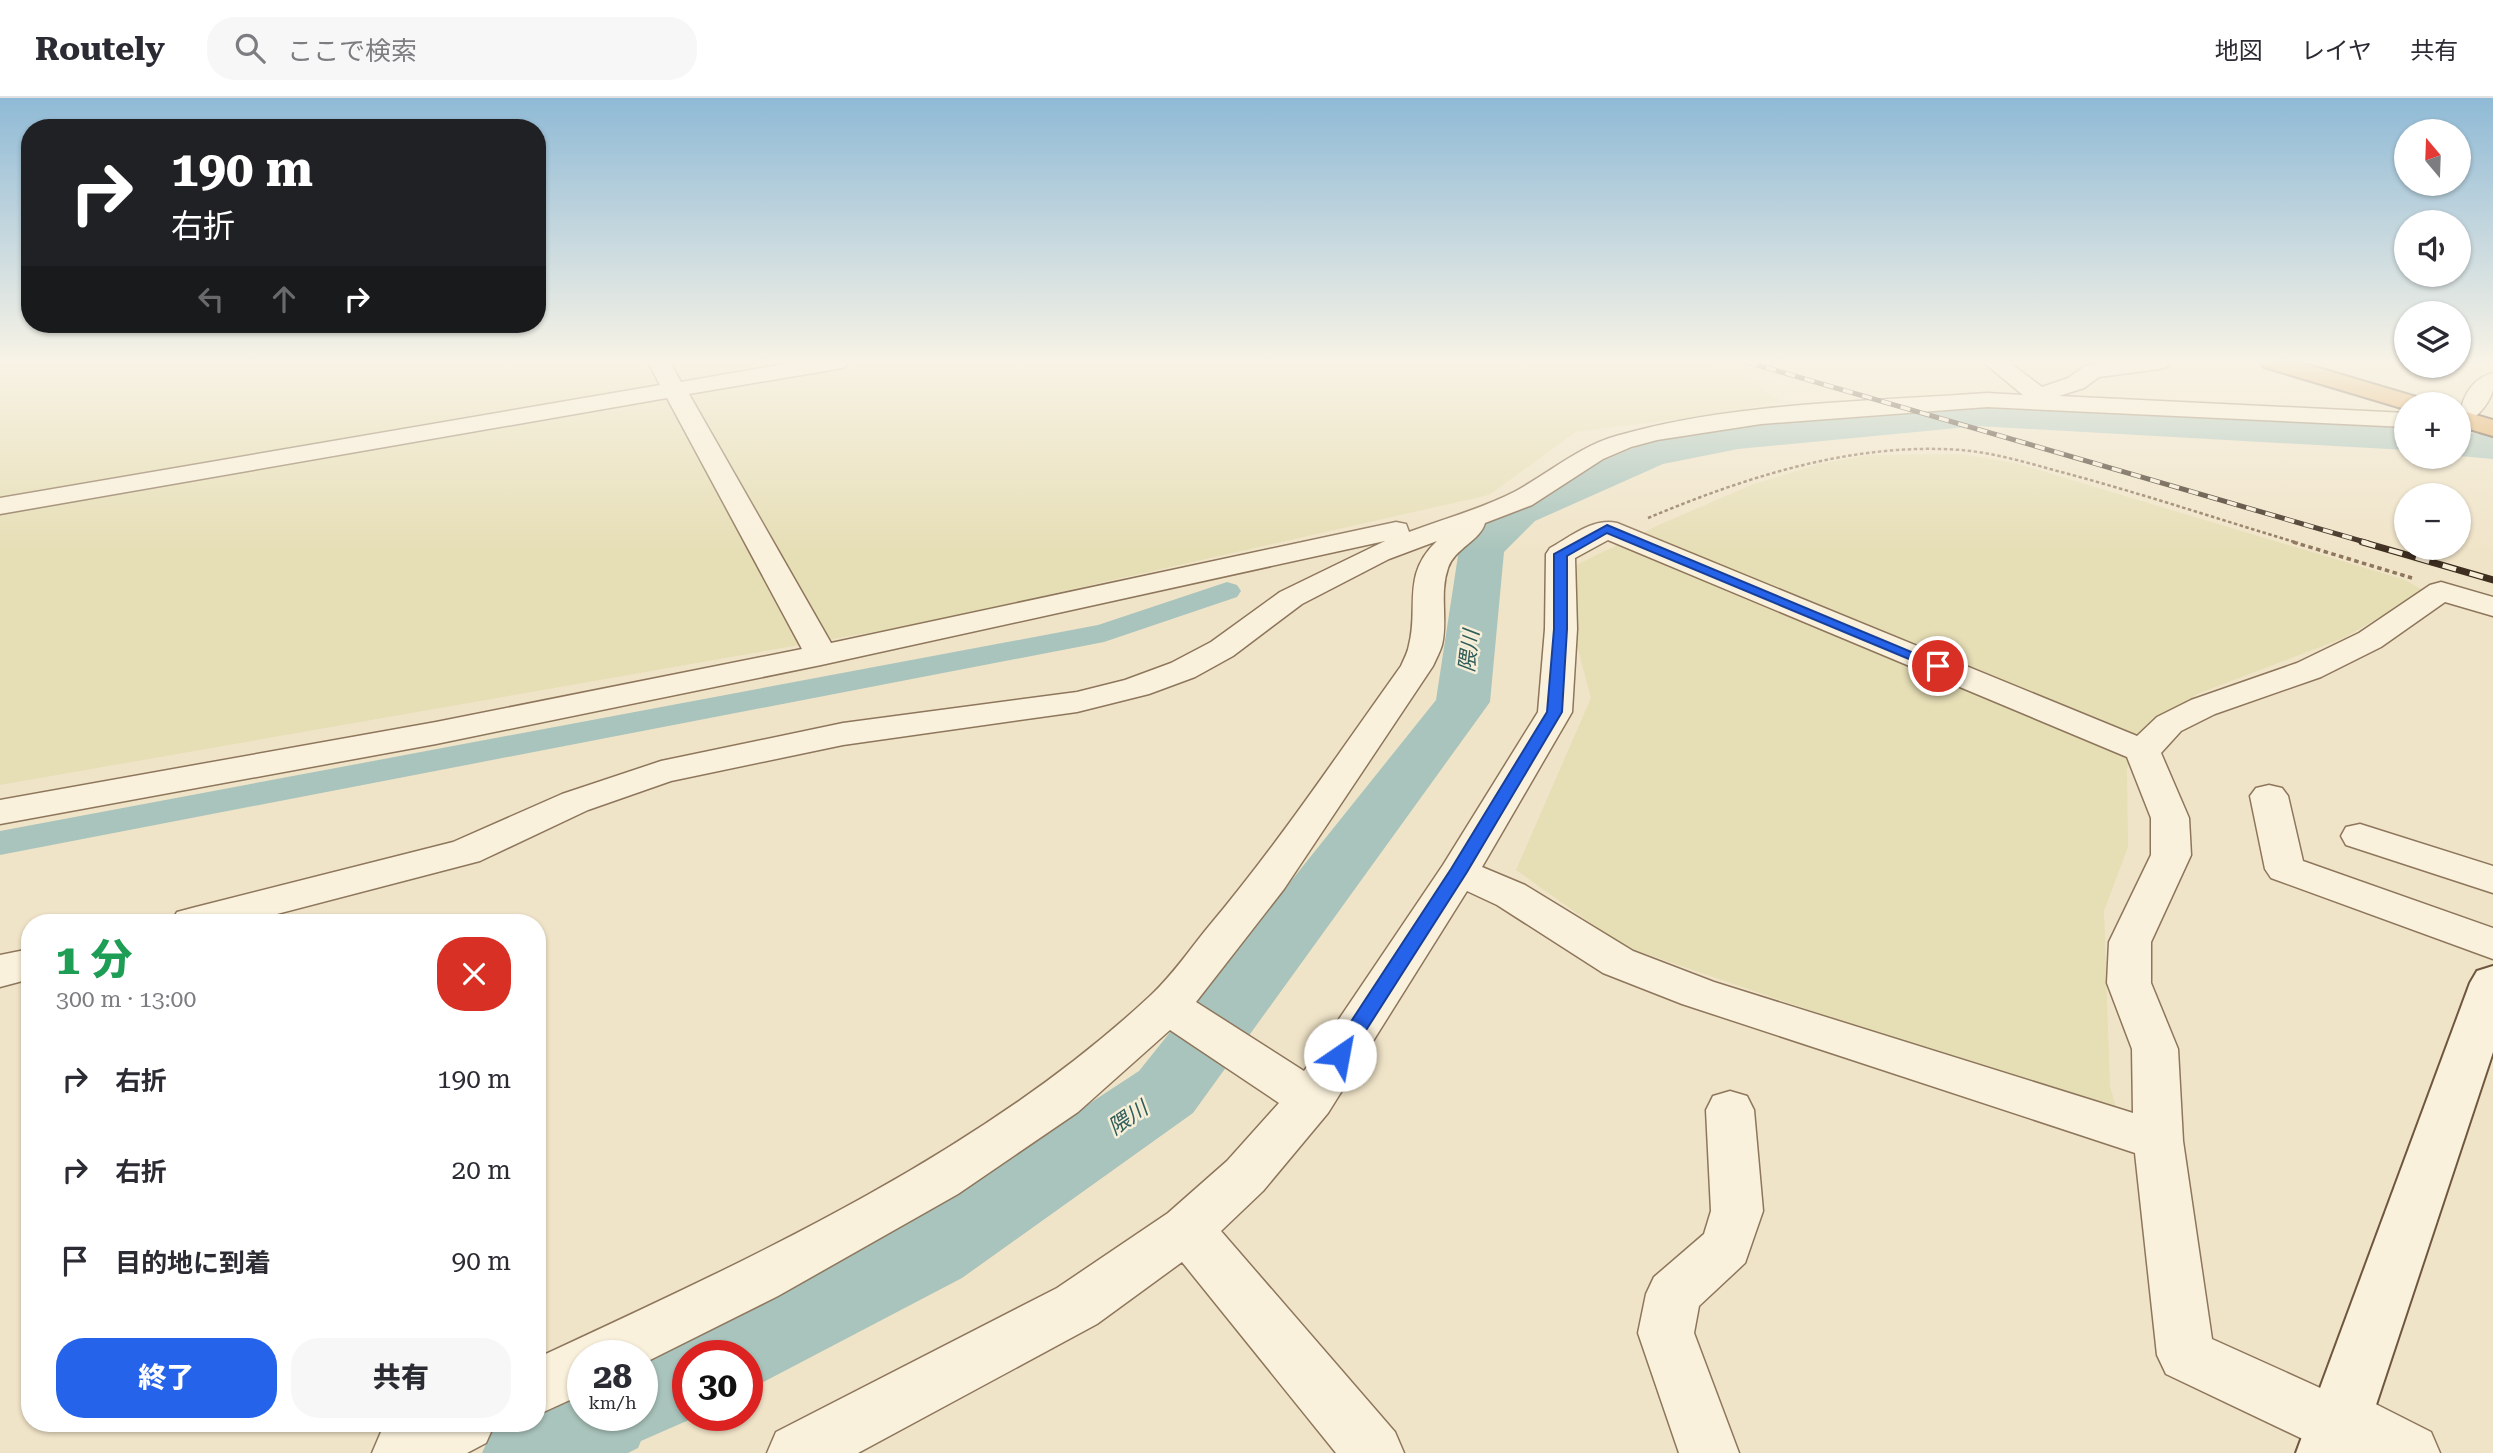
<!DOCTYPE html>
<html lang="ja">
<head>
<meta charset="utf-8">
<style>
	body { margin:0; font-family:"Roboto Serif","Noto Sans JP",serif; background:#f7f7f7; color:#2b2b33; height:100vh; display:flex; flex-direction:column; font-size:26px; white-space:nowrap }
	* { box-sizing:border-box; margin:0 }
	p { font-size:23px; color:#7c7c81 }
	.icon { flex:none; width:38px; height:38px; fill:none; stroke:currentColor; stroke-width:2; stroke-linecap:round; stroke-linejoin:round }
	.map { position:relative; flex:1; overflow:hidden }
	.panel { position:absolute; left:21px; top:816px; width:525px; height:518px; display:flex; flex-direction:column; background:#fff; border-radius:28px; box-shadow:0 2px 5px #0004 }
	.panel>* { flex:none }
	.top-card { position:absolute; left:21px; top:21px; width:525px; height:214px; border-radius:28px; box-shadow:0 2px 5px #0004; background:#202124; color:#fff; overflow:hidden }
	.needle { width:46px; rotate:341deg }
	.controls { position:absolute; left:2394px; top:21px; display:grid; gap:14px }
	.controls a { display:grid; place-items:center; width:77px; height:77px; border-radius:50%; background:#fff; box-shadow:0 2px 5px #0004; font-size:35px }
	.speed { position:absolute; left:567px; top:1242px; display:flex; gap:14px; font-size:35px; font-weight:700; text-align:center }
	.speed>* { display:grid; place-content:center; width:91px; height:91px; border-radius:50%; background:#fff; box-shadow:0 2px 5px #0004; line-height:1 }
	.speed small { font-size:18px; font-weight:400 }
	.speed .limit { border:10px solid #d22; background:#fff; color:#111 }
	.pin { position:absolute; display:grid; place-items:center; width:60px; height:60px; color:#fff; margin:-30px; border:4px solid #fff; border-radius:50%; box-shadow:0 2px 7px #0007 }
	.me { position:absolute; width:77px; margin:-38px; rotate:33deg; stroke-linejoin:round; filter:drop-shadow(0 0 5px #0008) }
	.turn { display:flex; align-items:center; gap:24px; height:147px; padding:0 35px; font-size:32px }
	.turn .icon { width:91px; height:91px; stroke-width:2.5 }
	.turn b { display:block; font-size:49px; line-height:60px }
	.lanes { display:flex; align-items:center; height:66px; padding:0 35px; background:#0003; justify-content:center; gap:35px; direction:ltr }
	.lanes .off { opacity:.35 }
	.round { display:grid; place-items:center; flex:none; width:74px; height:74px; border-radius:28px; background:#f7f7f7 }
	.summary { display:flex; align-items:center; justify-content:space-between; height:119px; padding:0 35px }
	h1 { font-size:42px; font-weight:800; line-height:52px; color:#1e9e55 }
	.primary-button { display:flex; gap:14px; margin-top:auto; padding:14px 35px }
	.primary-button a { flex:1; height:80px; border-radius:28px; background:#2563eb; color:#fff; font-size:28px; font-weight:800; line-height:80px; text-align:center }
	.primary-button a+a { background:#f7f7f7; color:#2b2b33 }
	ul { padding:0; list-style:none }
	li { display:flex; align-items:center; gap:21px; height:91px; padding:0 35px }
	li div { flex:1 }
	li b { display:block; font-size:26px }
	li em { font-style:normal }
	header { display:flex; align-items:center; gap:42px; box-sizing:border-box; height:98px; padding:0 35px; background:#fff; border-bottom:2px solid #e1e1e2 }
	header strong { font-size:33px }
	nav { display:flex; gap:38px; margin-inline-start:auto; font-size:24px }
	.search { width:490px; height:63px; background:#f7f7f7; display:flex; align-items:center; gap:18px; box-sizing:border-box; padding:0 24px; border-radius:28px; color:#7c7c81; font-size:26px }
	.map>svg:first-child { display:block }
	.farmland { fill:#e6deb5 }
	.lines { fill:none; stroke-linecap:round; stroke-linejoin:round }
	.canal { fill:#a9c4bc; fill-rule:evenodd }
	.river { fill:#a9c4bc; fill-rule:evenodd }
	.street-casing { stroke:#8d765c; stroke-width:3 }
	.secondary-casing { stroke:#6f573f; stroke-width:4 }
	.highway-casing { stroke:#5b4430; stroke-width:4 }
	.path-far1 { stroke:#8d765c; stroke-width:2.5; stroke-dasharray:3.5 2.5; stroke-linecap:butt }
	.path { stroke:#8d765c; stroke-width:3.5; stroke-dasharray:4.5 3.5; stroke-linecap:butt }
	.street { fill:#faf1dc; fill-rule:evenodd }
	.secondary { fill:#faf1dc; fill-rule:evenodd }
	.highway { fill:#e0a458; fill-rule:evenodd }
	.rail-far1-casing { stroke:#3d2e20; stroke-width:5 }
	.rail-casing { stroke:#3d2e20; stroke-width:7 }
	.rail-far1 { stroke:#f7eed8; stroke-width:3.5; stroke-dasharray:10; stroke-linecap:butt }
	.rail { stroke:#f7eed8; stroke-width:4.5; stroke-dasharray:14; stroke-linecap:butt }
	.route { fill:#2563eb; stroke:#184099; stroke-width:2 }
	.labels { text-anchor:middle; stroke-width:5; stroke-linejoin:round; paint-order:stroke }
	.water-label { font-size:21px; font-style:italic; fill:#2f5d5a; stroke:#f7eed8 }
</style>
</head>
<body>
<header>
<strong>Routely</strong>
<div class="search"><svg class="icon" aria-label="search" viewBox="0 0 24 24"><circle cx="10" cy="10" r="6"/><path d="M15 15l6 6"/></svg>ここで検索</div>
<nav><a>地図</a><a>レイヤ</a><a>共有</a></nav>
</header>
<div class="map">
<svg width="2493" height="1355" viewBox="0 0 2493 1355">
	<rect width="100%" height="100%" fill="#f0e4c8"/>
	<g class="farmland">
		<polygon points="0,264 1701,264 1737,275 1781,303 1726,315 1576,334 1489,397 919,526 0,687"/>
		<polygon points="1962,356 2015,365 2405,482 2424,493 2344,540 2197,596 2146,638 2127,670 2128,749 2104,813 2110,988 2117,1013 2022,985 1623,848 1516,772 1591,600 1565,503 1578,466 1661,426 1751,387 1819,366 1869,357"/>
	</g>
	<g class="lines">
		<polygon class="canal" points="1227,484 1237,487 1241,493 1237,499 1104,544 0,757 0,733 1098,527"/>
		<g class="river">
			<polygon points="1978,306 2406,328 2406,352 1978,328 1738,351 1663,366 1535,423 1504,454 1490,604 1193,1015 962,1180 756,1288 747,1291 747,1258 688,1258 688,1318 698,1318 641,1343 638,1350 628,1355 482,1355 495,1325 537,1325 537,1302 583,1282 583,1318 642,1318 642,1258 630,1258 690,1234 692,1228 902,1128 1139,973 1436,602 1459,451 1466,441 1505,405 1638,348 1652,344 1738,327"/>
			<polygon points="2459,334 2493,337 2493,361 2459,358"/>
		</g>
		<g class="street-casing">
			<g id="street">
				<path d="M648 264H670L681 284 796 264H848L845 269 837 271 689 296 831 545 1396 424 1406 426 1409 434C1443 421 1481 411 1514 394 1548 376 1578 349 1616 338 1733 304 1866 304 1987 295L2023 297 1983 264H2009L2042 289 2068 280 2085 268 2093 266 2170 264 2167 269 2159 271 2099 279 2084 290 2059 298 2406 315V329L1987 309 1761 326 1657 342 1631 349 1603 361 1532 407 1485 425C1481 442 1454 451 1448 470 1439 496 1448 522 1442 547 1440 554 1436 561 1433 568L1284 791 1196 904 1304 973 1443 767 1538 614 1545 531 1546 456 1550 450C1570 439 1594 419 1617 425L2137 638 2157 619 2191 602 2297 565 2359 535 2430 487 2441 484 2493 499V518L2445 504 2381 549 2321 579 2215 616 2181 633 2161 655 2189 720 2191 757 2151 844V885L2178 951 2183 1043 2212 1241 2327 1293 2340 1288 2431 1334 2440 1355H2332L2166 1276 2157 1257 2135 1055 1682 906 1603 875 1497 807 1467 793 1328 1015 1263 1093 1221 1133 1395 1334 1404 1355H1336L1182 1164 1097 1226 858 1355H767L776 1334 1057 1190 1168 1115 1227 1063 1279 1005 1170 932 1078 1014 958 1096 778 1198 642 1266V1258H583V1296L537 1317V1260C746 1163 980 1057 1150 898 1172 878 1190 851 1209 828 1278 746 1338 656 1401 568 1404 561 1408 554 1409 547 1419 510 1401 476 1437 443L1389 461 1302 506 1233 558 1195 579 1149 596 1077 614 843 647 671 683 588 712 480 763 246 824H171L177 814 192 810 453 744 562 696 661 663 843 625 1077 594 1125 582 1171 565 1211 544 1280 494 1385 443 821 567 436 646 0 726V702L436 624 802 551 667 300 0 416V400L660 287ZM1608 442 2127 659 2151 720V757L2109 844 2107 885 2132 951 2133 1015 1714 884 1633 853 1525 787 1482 769 1572 614 1577 531 1575 460Z"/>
				<path d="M2493 275C2493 280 2493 288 2493 292 2489 307 2474 324 2459 327 2459 305 2469 281 2493 275Z"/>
				<polygon points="2269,687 2282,690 2288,698 2303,763 2493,830 2493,861 2271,780 2265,771 2250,698 2256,690"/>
				<polygon points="2360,726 2493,768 2493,795 2346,747 2341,738 2346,729"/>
				<polygon points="30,851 30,881 0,889 0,857"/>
				<polygon points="1730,993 1747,998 1754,1012 1763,1113 1745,1165 1699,1208 1694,1235 1739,1355 1679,1355 1638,1235 1646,1196 1654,1179 1704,1136 1711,1113 1706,1012 1713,998"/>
				<polygon points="400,1325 495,1325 486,1345 467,1355 372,1355 381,1334"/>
			</g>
		</g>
		<g class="secondary-casing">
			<polygon id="secondary" points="2493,868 2493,954 2360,1355 2296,1355 2470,885 2477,873"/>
		</g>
		<g class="highway-casing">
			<g id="highway">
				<polygon points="2261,264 2298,264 2423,301 2426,306 2406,306 2405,311 2264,269"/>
				<polygon points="2459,312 2493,322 2493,338 2459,328"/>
			</g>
		</g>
		<path class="path-far1" d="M1648 420C1746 379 1853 344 1961 352 1997 355 2031 366 2065 375 2143 396 2221 422 2298 445"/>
		<polyline class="path" points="2293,444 2412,480"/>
		<use href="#street" class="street"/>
		<use href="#secondary" class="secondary"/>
		<use href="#highway" class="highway"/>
		<g class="rail-far1-casing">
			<polyline id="rail-far1" points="1747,264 2368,445"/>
		</g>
		<g class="rail-casing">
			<polyline id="rail" points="2362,444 2493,482"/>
		</g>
		<use href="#rail-far1" class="rail-far1"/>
		<use href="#rail" class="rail"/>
	</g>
	<linearGradient id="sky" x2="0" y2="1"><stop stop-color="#8fbad6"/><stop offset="0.58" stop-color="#f8f3e6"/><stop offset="1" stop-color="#f8f3e6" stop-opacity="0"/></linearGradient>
	<rect width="2493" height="454" fill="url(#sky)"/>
	<polygon class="route" points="1607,427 1945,568 1938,573 1933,571 1607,435 1567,458 1567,531 1562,614 1467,774 1347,962 1340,964 1333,962 1330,957 1333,951 1451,771 1547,614 1554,531 1554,456"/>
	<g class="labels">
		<g class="water-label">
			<text transform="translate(1469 553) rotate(-83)" y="7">隈川</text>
			<text transform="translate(1128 1020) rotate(-34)" y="7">隈川</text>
		</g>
	</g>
</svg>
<div class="controls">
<a><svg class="needle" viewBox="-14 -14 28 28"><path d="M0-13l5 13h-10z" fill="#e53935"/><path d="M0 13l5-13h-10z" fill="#7c7c81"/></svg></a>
<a><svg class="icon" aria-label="sound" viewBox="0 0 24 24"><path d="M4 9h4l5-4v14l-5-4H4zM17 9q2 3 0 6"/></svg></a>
<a><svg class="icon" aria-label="layers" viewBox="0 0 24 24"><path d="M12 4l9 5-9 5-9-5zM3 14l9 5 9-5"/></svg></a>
<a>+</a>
<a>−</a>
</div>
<div class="speed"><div>28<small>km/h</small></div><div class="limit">30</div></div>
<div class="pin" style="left:1938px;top:568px;background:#d93025"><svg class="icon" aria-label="arrive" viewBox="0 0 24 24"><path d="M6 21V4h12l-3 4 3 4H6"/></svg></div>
<svg class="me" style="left:1340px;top:957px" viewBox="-20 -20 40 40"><circle r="19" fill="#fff"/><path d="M0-13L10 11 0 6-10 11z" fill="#2563eb"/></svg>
<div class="top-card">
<div class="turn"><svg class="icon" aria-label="right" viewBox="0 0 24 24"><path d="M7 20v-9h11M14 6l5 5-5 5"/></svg><div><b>190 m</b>右折</div></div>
<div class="lanes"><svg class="icon off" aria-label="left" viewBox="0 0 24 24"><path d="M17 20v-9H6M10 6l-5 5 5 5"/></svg><svg class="icon off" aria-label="ahead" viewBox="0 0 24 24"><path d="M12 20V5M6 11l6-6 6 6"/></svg><svg class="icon" aria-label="right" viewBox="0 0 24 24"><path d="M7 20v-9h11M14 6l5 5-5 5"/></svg></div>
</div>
<section class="panel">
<div class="summary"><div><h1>1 分</h1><p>300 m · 13:00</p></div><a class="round" style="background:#d93025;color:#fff"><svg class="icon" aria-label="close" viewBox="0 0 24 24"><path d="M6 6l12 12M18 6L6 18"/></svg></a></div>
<ul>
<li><svg class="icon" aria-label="right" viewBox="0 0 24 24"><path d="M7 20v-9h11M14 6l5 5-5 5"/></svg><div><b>右折</b></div><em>190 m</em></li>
<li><svg class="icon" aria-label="right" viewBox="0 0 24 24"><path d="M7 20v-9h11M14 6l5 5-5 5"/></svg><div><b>右折</b></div><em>20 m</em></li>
<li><svg class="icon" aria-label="arrive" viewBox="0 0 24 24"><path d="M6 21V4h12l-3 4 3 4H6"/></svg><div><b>目的地に到着</b></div><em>90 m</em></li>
</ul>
<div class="primary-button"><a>終了</a><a>共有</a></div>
</section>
</div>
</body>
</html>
